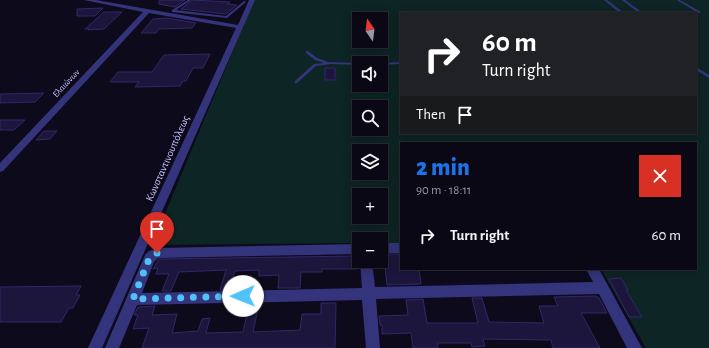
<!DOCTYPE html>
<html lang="en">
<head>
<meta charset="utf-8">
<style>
	body { margin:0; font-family:"Alegreya Sans",sans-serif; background:#181622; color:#f1f3f6; height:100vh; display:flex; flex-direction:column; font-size:15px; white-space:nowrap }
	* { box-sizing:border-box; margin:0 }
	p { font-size:13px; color:#999aa0 }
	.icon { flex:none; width:22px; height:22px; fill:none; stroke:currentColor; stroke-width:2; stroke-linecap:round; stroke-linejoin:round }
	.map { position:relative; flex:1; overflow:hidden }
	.sheet { position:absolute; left:400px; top:142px; width:297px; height:128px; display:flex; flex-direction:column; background:#0a0814; border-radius:0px; box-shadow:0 2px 10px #0003,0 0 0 1px #2a2934 }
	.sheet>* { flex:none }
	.guide { position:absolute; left:400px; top:12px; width:297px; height:122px; border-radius:0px; box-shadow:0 2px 10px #0003,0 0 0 1px #2a2934; background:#202124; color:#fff; overflow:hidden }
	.needle { width:26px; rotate:346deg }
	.tools { position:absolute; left:352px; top:12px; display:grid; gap:8px }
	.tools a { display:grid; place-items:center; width:36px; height:36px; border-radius:0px; background:#0a0814; box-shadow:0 2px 10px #0003,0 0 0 1px #2a2934; font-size:20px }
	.pin { position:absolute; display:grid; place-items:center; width:34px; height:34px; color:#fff; margin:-41px -17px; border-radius:50% 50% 50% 0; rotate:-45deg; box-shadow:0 0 4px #0007 }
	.pin .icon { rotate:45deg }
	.me { position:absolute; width:44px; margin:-22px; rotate:269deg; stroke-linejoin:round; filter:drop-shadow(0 0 3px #0008) }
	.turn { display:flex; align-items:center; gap:14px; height:84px; padding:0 16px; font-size:18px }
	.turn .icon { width:52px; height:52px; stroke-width:2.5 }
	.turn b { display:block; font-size:28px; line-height:34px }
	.then { display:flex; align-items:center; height:38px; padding:0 16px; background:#0003; gap:8px; font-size:15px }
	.round { display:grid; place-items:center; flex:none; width:42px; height:42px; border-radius:0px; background:#181622 }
	.summary { display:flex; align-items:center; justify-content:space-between; height:68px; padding:0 16px }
	h1 { font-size:24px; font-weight:800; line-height:30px; color:#1a73e8 }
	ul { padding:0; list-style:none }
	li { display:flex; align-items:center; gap:12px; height:52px; padding:0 16px }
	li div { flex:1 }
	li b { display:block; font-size:15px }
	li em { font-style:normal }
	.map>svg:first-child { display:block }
	.green { fill:#0d2524; fill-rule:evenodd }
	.building { fill:#1c163d; stroke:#322769 }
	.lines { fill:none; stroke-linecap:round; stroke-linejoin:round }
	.service { fill:#34347c; fill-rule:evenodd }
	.minor { fill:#34347c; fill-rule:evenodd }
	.route { stroke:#4fc3f7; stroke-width:7; stroke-dasharray:0 12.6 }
	.labels { text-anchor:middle; stroke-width:4; stroke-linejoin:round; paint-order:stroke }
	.far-street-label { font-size:9px; fill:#c9c5ff; stroke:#0d0a1b }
	.street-label { font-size:11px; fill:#c9c5ff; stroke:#0d0a1b }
</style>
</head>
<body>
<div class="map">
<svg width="709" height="348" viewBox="0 0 709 348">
	<rect width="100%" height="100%" fill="#0d0a1b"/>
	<path class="green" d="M254 0H709V348H646L601 269H696V143H401V243H381V239H359V243L152 245ZM401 13H696V133H401ZM359 19H381V41H359ZM359 63H381V85H359ZM359 107H381V129H359ZM359 151H381V173H359ZM359 195H381V217H359Z"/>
	<g class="building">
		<polygon points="159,0 185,0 175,7 159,4"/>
		<polygon points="192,0 230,2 227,4 237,5 226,14 181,9"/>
		<polygon points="103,8 95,16 77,16 77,9"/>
		<polygon points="104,12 122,12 104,29 88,30 89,29 85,29"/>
		<polygon points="167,18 196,23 192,28 159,29 156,33 141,33 153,19"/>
		<polygon points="210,54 203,68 193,68 186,81 183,81 180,86 135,87 139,82 110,82 118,72 152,72 164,55"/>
		<rect x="325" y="68" width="10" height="12"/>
		<polygon points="44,93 35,102 0,103 0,94"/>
		<polygon points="0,120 25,120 14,130 0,130"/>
		<polygon points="44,131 57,131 50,139 36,140"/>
		<polygon points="381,254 401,254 401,269 419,269 421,284 387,285 385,267 381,267"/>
		<polygon points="358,256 358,269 322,269 322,272 301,272 300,288 278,288 279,275 259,276 259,270 235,271 229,290 220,290 226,270 179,272 171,291 162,291 169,274 156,274 158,268 153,269 159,259"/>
		<polygon points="621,278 628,290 626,290 642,317 629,317 609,279"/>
		<polygon points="81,286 76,295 80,295 73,308 69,308 61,322 0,322 0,287"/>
		<polygon points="596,296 599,298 607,313 581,313 600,348 553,348 551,340 483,339 485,346 472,347 471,343 437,343 438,348 413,348 411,333 382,334 382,325 380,325 379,316 408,315 406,300 423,299 427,323 478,323 472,298 482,298 489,322 544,323 539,306 558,306 554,297"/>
		<polygon points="321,303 336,303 335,348 142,348 149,328 133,329 138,315 134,315 138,307 155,306 152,315 177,314 172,333 198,331 202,319 210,318 206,333 243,332 249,304 259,304 253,332 300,330 302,314 321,314"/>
	</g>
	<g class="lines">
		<g class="service">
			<polygon points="188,0 191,0 176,10 226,16 244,1 246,2 227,18 172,12 172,10"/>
			<polygon points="604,0 607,0 624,13 620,13"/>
			<polygon points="622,0 625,0 643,13 639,13"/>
			<polygon points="677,0 680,0 701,12 698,13"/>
			<polygon points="306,51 308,51 317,58 326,61 327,62 360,63 359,65 331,64 316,66 297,83 295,83 295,81 314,64 324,63 315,60 306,53"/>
			<polygon points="401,62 401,64 381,65 380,63"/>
			<polygon points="696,67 709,75 709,78 696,70"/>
		</g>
		<g class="minor">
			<polygon points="84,0 96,0 238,25 249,0 255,0 102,348 88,348 236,28 149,13 3,171 0,172 0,163 143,12"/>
			<rect x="381" y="243" width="20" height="10"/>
			<polygon points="359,244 359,254 158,258 154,262 142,293 362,288 360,261 372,261 375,287 593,282 586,269 599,269 642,348 627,348 599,294 376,299 380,348 366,348 362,300 137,305 119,348 105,348 145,255 149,251 157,248"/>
		</g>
	</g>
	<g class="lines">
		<polyline class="route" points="157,253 149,259 133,299 243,296"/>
	</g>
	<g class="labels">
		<g class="far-street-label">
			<text transform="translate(66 83) rotate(-47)" y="3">Ελαιώνων</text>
		</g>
		<g class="street-label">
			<text transform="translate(167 158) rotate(-66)" y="4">Κωνσταντινουπόλεως</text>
		</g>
	</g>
</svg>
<div class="tools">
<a><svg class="needle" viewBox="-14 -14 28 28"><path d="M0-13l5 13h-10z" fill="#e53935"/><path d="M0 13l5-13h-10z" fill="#999aa0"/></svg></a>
<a><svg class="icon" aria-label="sound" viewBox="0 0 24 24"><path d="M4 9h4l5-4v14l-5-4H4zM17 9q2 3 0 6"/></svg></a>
<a><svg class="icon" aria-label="search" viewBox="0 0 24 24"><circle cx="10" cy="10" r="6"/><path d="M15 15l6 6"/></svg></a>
<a><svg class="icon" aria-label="layers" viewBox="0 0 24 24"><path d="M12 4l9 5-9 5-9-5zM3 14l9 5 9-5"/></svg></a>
<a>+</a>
<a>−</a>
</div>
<div class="pin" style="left:157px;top:253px;background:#d93025"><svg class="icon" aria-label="arrive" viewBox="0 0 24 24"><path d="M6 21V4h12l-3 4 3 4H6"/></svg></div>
<svg class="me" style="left:243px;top:296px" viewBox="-20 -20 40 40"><circle r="19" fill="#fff"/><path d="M0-13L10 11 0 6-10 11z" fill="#4fc3f7"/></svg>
<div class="guide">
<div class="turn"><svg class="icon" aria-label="right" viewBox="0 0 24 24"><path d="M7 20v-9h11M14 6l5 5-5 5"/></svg><div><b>60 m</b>Turn right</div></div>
<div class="then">Then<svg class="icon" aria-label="arrive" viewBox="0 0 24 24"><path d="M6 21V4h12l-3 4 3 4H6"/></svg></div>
</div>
<section class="sheet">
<div class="summary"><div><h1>2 min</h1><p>90 m · 18:11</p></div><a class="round" style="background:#d93025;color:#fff"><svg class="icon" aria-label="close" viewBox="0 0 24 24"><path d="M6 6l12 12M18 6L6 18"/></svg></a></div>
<ul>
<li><svg class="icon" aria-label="right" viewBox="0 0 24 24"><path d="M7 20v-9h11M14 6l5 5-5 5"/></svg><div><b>Turn right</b></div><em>60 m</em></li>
</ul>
</section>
</div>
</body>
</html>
